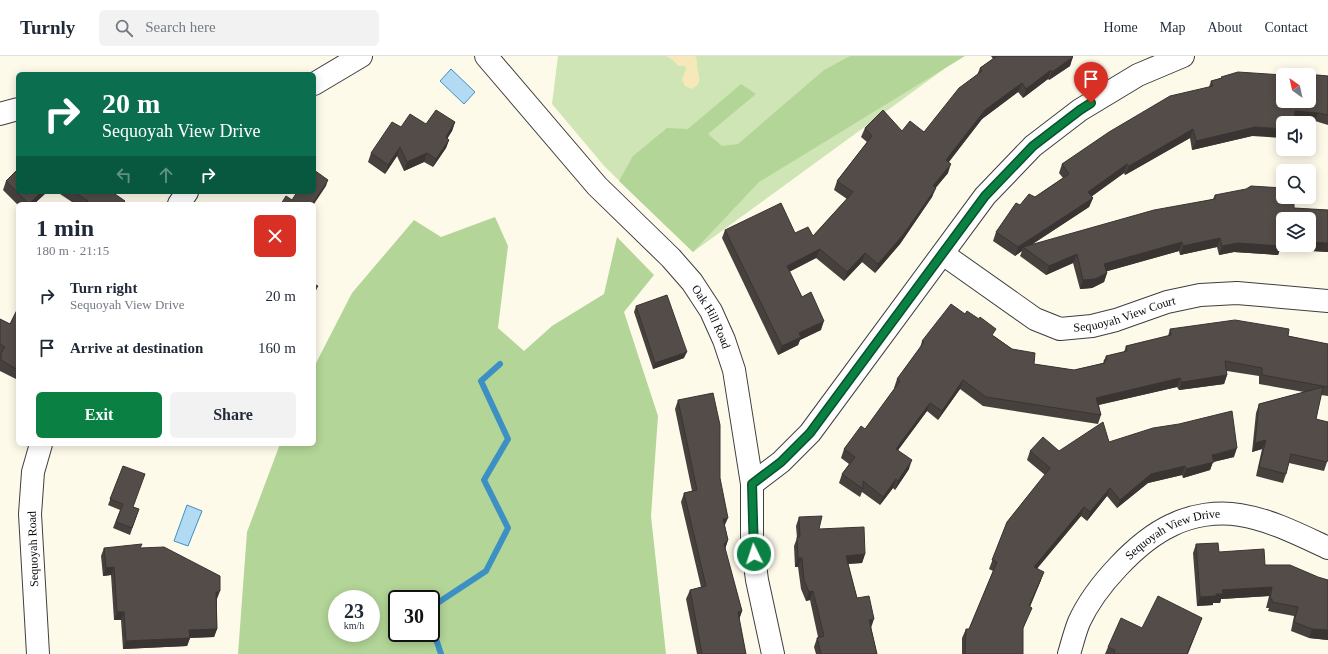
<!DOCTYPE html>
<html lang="en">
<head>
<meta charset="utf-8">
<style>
	body { margin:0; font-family:Georgia,serif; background:#f2f2f3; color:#1f2937; height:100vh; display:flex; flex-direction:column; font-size:15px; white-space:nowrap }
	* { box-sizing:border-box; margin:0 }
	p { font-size:13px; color:#747a83 }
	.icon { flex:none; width:22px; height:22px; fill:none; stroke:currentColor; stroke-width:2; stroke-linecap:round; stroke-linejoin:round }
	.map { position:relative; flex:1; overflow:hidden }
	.panel { position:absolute; left:16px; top:146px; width:300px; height:244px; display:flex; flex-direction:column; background:#fff; border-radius:6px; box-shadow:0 2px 10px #0003 }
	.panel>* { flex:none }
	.hud { position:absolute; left:16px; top:16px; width:300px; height:122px; border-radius:6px; box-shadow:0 2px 10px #0003; background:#0b6e4f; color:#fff; overflow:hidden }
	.needle { width:26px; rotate:327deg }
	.controls { position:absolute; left:1276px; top:12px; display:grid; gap:8px }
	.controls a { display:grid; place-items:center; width:40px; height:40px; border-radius:6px; background:#fff; box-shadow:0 2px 10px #0003; font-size:20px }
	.speed { position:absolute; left:328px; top:534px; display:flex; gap:8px; font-size:20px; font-weight:700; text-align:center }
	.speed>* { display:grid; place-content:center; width:52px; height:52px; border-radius:50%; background:#fff; box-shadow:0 2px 10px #0003; line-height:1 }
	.speed small { font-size:10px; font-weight:400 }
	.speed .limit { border:2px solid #111; border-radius:6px; background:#fff; color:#111 }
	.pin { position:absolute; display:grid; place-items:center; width:34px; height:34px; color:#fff; margin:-41px -17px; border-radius:50% 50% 50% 0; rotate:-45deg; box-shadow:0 0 4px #0007 }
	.pin .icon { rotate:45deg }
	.me { position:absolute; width:44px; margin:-22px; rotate:356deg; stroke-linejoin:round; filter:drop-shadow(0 0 3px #0008) }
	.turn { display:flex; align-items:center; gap:14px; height:84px; padding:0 20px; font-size:18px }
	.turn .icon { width:52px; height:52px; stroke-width:2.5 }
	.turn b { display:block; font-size:28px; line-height:34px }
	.lanes { display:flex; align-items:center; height:38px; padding:0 20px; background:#0003; justify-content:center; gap:20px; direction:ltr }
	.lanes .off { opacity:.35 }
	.round { display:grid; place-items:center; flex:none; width:42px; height:42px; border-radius:6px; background:#f2f2f3 }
	.headline { display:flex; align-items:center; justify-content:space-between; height:68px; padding:0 20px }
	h1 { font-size:24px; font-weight:600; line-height:30px }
	.cta { display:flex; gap:8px; margin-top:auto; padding:8px 20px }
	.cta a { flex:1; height:46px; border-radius:6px; background:#0b8043; color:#fff; font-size:16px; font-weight:600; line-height:46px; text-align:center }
	.cta a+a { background:#f2f2f3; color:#1f2937 }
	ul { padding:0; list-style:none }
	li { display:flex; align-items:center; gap:12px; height:52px; padding:0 20px }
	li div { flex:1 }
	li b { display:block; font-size:15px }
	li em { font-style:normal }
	header { display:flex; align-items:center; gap:24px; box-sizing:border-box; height:56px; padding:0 20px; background:#fff; border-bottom:1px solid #e0e1e3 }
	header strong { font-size:19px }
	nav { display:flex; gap:22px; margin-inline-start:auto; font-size:14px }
	.search { width:280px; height:36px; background:#f2f2f3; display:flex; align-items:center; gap:10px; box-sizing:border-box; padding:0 14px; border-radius:6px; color:#747a83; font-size:15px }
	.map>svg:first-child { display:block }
	.green { fill:#cfe5b6 }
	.forest { fill:#b3d597; fill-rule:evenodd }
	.sand { fill:#f6e8b9 }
	.water { fill:#b2daf2; stroke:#3d90c4 }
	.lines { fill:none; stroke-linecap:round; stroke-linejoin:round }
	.stream { stroke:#3d90c4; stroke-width:6 }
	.street-casing { stroke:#3e3e3e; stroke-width:24 }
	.street { stroke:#fff; stroke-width:22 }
	.wall { fill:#47413e }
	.shaded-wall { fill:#3a3532 }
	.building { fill:#534c48; stroke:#3a3532 }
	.route-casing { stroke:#07532c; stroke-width:10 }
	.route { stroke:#0b8043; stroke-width:7 }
	.labels { text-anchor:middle; stroke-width:4; stroke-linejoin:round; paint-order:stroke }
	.street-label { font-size:12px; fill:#0b0b0b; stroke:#fff }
</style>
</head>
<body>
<header>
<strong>Turnly</strong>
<div class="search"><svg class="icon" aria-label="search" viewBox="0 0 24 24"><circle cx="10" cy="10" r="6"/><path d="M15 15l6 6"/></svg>Search here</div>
<nav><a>Home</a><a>Map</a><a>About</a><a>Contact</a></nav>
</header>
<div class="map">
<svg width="1328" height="598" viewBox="0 0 1328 598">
	<rect width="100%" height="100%" fill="#fefaea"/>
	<polygon class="green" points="558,0 962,0 693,196 605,111 552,48"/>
	<g class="forest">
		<polygon points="850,0 965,0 759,126 693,196 619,125 633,100 667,72 688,73 741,28 756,38 708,78 722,90 738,88 824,14"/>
		<path d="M495 161 508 190 498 272 524 295 552 270 604 238 617 181 654 219 624 256 658 360 651 460 666 598H238L247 476 280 388H314V311L352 237 414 164 441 181ZM337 543H371V577H337ZM397 543H431V577H397Z"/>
	</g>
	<path class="sand" d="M666 0H695C699 6 696 9 698 15 700 24 701 29 691 33L685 30 682 24 686 13 685 10H678L674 5Z"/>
	<g class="water">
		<polygon points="451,13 475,36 464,48 440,25"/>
		<polygon points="187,449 202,455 188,490 174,485"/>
	</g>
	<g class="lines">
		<polyline class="stream" points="441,598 432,571 433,550 486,515 508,472 484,424 508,383 481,325 500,308"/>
		<g class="street-casing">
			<g id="street">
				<path id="s1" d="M486 0 597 130 671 202 692 226 711 255 724 284 734 314 752 428V486L757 524 773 598"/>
				<polyline points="314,28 361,0"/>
				<polyline points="0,58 18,53"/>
				<polyline points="179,148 187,136"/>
				<path id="s2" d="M943 198 1035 263 1060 273 1092 270 1116 264 1167 246 1200 239 1237 237 1328 245"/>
				<polyline points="752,428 781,406 810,377 985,140 1033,90 1080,54 1138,19 1183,0"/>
				<polyline points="38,598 30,458 33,416 41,388"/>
				<path id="s3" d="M1069 598C1072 588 1075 576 1079 566 1095 531 1137 485 1172 469 1192 459 1218 455 1240 459 1271 464 1300 479 1328 492"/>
			</g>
		</g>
		<use href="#street" class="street"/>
	</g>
	<g class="wall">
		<polygon points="991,0 1072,0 1070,10 1049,24 1048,23 1023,42 1018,36 982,63 949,106 948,117 935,132 932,141 900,188 875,217 862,206 844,225 816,202 789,216 802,241 821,274 800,284 798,289 778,299 722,182 725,174 795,177 813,180 847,143 834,134 837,125 867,86 861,81 865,72 902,75 924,76 977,19 980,12 993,3"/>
		<polygon points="1284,16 1328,20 1328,69 1315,65 1294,64 1252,80 1192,94 1190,82 1125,119 1124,117 1091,141 1093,142 1089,151 1031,189 1213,143 1215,139 1294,152 1328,154 1328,196 1280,193 1278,199 1234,196 1219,199 1217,191 1180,199 1179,195 1107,215 1107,217 1104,226 1092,232 1080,233 1073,207 1046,219 1020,200 1022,195 1015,200 993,185 996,176 1020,149 1035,141 1063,122 1059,117 1062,108 1209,31 1211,25 1221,22 1221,21 1283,19"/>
		<polygon points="455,66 452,75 447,82 449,84 446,92 433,111 424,106 404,115 397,100 385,118 368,106 371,97 401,71 426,68"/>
		<polygon points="6,125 47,136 34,148 18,148 18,149 3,134"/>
		<polygon points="57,136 112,136 124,148 75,148"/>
		<polygon points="636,250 684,302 653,313 634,256"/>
		<polygon points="18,252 18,324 0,315 0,263 10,268"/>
		<polygon points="1170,273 1288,280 1328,288 1328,340 1321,339 1316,363 1327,406 1324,415 1289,407 1286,418 1283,427 1256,420 1262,393 1252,396 1256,357 1259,348 1304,336 1259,328 1259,320 1227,315 1227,319 1224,328 1179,334 1177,331 1099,349 1101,359 1098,368 983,350 960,333 938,364 927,355 898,394 909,413 895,434 893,432 880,449 862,436 860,441 839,427 842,418 849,408 841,402 844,393 865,373 895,332 894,332 897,323 920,292 922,285 994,280 1012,293 1034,308 1074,314 1103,307 1106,300 1124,296 1126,290 1168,280"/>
		<polygon points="678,344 720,422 725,470 728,484 725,493 742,555 739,563 746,598 697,598 686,543 690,534 701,531 681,446 684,437 692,435 675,353"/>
		<polygon points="1109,386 1234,401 1213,406 1210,414 1183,422 1182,419 1148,427 1117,452 1107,440 1087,465 1081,460 1037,512 1041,524 1030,551 1028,560 1023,573 1023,598 962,598 962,582 966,573 969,573 993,515 989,513 1007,466 1045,419 1027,404 1030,395 1059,395"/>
		<polygon points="123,410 133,451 139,453 130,479 113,472 120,454 108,449"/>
		<polygon points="799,461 819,473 865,498 862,507 848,508 857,542 871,571 877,598 816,598 814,591 817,582 818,581 810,544 806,545 801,533 798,511 795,511 794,490 797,482 796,470"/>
		<polygon points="1196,488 1219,496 1265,509 1328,524 1328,584 1309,582 1291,575 1294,560 1268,555 1269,552 1266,552 1269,540 1221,543 1220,547 1213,547 1213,549 1197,550 1193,497"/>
		<polygon points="104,492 140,492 217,543 217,573 214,581 190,582 187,590 123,593 121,564 114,564 111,519 103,520 101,500"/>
		<polygon points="1202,562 1188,598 1105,598 1108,591"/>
	</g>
	<g class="shaded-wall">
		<polygon points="1073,1 1070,10 1049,24 1052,16"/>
		<polygon points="1051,14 1048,23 1023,42 1026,33"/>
		<polygon points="1022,27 1018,36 982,63 943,113 946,104 985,54"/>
		<polygon points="1295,55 1318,57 1315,65 1292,64"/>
		<polygon points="455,66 452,75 443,90 446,81"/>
		<polygon points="1255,71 1283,73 1283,82 1252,80 1192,94 1196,85"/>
		<polygon points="1193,73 1190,82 1125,119 1129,110"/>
		<polygon points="449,84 446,92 433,111 436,103"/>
		<polygon points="400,91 397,100 385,118 388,109"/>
		<polygon points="427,97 424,106 404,115 407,106"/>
		<polygon points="951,108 948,117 930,139 933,130"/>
		<polygon points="1127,108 1124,117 1085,145 1088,136"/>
		<polygon points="328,124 326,130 314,148 312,148"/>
		<polygon points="936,132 932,141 900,188 875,217 878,208"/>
		<polygon points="41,136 47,136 34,148 29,148"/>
		<polygon points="1093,142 1089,151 1025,193 1023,191 1022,195 1015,200 1018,191"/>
		<polygon points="1220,182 1217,191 1180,199 1183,190"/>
		<polygon points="1282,184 1283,184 1283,189 1309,189 1309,186 1328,187 1328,196 1280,193 1278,199 1234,196 1219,199 1222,190 1237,187"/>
		<polygon points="1182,186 1179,195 1101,217 1104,208"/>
		<polygon points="820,193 816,202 783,219 787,210"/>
		<polygon points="865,197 862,206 844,225 847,216"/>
		<polygon points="1077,198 1073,207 1046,219 1049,210"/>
		<polygon points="1107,217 1104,226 1092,232 1080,233 1083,224"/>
		<polygon points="318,230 314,239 314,240 314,235"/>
		<polygon points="824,265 821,274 800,284 798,289 778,299 782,290 799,277"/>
		<polygon points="687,296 684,302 653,313 655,307"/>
		<polygon points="1227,319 1224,328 1179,334 1182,326"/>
		<polygon points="1180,322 1177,331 1093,350 1096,342"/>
		<polygon points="963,324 960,333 938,364 942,355"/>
		<polygon points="930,347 927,355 893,401 896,393"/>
		<polygon points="1266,384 1262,393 1252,396 1255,387"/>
		<polygon points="1237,392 1234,401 1213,406 1210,414 1183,422 1186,413 1212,399"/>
		<polygon points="912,404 909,413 895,434 898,425"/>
		<polygon points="1185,410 1182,419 1148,427 1117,452 1120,444 1151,418"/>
		<polygon points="896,423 893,432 880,449 883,441"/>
		<polygon points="1110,432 1107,440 1087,465 1090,456"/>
		<polygon points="1084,451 1081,460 1031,520 1034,511"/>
		<polygon points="728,462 724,471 723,463"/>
		<polygon points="728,484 725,493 724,488"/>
		<polygon points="865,498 862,507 843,508 846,500"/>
		<polygon points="798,502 802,502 798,511 795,511"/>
		<polygon points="114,511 111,519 103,520 106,512"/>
		<polygon points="1044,516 1041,524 1026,559 1029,550"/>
		<polygon points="1272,531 1269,540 1221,543 1220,547 1213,547 1213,549 1197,550 1200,541 1216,538 1222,534"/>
		<polygon points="220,535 217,543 213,544 216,536"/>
		<polygon points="813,535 810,544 806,545 809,536"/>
		<polygon points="742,555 739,564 738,556"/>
		<polygon points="117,556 124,556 121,564 114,564"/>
		<polygon points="874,563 871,572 869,564"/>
		<polygon points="217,573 214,581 186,582 189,574"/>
		<polygon points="1312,573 1328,574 1328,584 1309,582"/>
		<polygon points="190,582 187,590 123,593 126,585"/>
	</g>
	<g class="building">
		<polygon points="997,0 1072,0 1073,1 1052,16 1051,14 1026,33 1022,27 985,54 946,104 951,108 933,130 936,132 903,179 878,208 865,197 847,216 820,193 787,210 802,241 811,236 824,265 799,277 801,281 782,290 725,174 781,147 795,177 808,171 813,180 853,136 837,125 872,80 865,72 883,54 902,75 910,65 924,76 959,32 982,15 980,12"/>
		<polygon points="1238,16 1283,19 1283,45 1309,45 1309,19 1284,19 1284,16 1328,20 1328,59 1318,57 1295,55 1294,67 1283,67 1283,73 1255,71 1196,85 1193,73 1129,110 1127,108 1088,136 1093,142 1018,191 996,176 1016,147 1020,149 1029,138 1035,141 1069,118 1062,108 1109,76 1170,40 1213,30 1211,25 1222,22 1221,21"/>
		<polygon points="436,54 455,66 446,81 449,84 436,103 427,97 407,106 400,91 388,109 371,97 392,66 401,71 410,58 426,68"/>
		<polygon points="18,113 18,136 41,136 29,148 6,125"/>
		<polygon points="314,114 328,124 312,148 281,148 286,140 292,144 297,136 314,136"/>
		<polygon points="1251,130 1283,132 1283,141 1294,141 1294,152 1328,154 1328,187 1309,186 1309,163 1283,163 1283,184 1282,184 1281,190 1237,187 1222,190 1220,182 1183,190 1182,186 1104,208 1107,217 1095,223 1083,224 1077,198 1049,210 1023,191 1154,154 1215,143 1215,139 1246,133"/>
		<polygon points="74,136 112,136 125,145 122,148 85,148 88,145"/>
		<polygon points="314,228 318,230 314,235"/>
		<polygon points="667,239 687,296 655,307 636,250"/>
		<polygon points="951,248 965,258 967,255 979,263 980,261 996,273 992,279 1012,293 1035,297 1034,308 1074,314 1105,307 1104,304 1107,304 1106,300 1127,295 1126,290 1171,279 1170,273 1235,264 1289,273 1288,280 1328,288 1328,331 1262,319 1262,312 1225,305 1227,319 1182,326 1180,322 1096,342 1101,359 986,341 963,324 942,355 930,347 896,393 912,404 898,425 896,423 883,441 863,425 863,433 842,418 855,401 844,393 861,370 865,373 900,325 897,323 924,286 922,285"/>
		<polygon points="18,252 18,314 1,304 1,297 5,291 0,288 0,263 10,268"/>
		<polygon points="1323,331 1316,363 1328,366 1328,402 1327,406 1291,398 1286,418 1259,411 1266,384 1255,387 1259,348"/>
		<polygon points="713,337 720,369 720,422 728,462 723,463 728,484 724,488 742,555 738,556 746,598 702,598 690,534 706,530 684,437 697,434 678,344"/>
		<polygon points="1232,355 1237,392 1212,399 1214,406 1186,413 1185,410 1151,418 1120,444 1110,432 1090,456 1084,451 1034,511 1044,516 1029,550 1032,552 1023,572 1023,598 965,598 966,573 969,573 997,506 992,504 1007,466 1050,412 1030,395 1043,381 1059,395 1103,366 1109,386 1153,372 1179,368"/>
		<polygon points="123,410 145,418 133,451 139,453 132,472 116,466 123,448 110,443"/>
		<polygon points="822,460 819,473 864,471 865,498 846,500 857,542 869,540 874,563 869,564 877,598 821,598 817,582 824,580 813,535 809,536 804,524 802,502 798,502 797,481 800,481 799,461"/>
		<polygon points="1218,487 1219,496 1264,493 1265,509 1290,509 1318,521 1328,524 1328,574 1312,573 1294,566 1298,551 1272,546 1272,543 1270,543 1272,531 1222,534 1223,538 1216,538 1216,540 1200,541 1196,488"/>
		<polygon points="142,488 140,492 164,491 220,520 220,535 216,536 217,573 189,574 190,582 126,585 124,556 117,556 114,511 106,512 104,492"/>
		<polygon points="1158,540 1202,562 1187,598 1114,598 1115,594 1108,591 1121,562 1142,572"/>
	</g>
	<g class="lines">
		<g class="route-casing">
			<polyline id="route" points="754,498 752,428 781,406 810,377 985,140 1033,90 1080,54 1091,47"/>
		</g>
		<use href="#route" class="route"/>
	</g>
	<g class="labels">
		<g class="street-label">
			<text dy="4" stroke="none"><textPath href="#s2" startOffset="206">Sequoyah View Court</textPath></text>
			<text dy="4" stroke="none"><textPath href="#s1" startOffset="346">Oak Hill Road</textPath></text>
			<text dy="4" stroke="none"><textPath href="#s3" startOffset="167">Sequoyah View Drive</textPath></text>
			<text transform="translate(33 493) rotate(-92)" y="4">Sequoyah Road</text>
		</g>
	</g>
</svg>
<div class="controls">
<a><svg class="needle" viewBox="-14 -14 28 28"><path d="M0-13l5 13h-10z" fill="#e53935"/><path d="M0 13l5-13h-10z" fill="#747a83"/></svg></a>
<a><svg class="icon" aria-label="sound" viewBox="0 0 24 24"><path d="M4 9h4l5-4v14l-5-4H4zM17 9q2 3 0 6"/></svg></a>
<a><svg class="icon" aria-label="search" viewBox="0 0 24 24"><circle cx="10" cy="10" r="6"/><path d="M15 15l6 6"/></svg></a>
<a><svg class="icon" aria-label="layers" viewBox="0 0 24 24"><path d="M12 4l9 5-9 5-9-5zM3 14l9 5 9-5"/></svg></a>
</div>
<div class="speed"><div>23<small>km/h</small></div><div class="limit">30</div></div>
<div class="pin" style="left:1091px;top:47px;background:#d93025"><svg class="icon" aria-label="arrive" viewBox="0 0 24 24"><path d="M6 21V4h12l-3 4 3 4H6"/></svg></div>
<svg class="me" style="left:754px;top:498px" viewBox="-20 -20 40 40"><circle r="17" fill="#0b8043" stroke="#fff" stroke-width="3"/><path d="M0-11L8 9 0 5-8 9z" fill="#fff"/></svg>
<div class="hud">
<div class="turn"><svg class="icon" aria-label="right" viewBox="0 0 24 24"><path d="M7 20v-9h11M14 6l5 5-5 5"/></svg><div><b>20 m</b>Sequoyah View Drive</div></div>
<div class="lanes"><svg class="icon off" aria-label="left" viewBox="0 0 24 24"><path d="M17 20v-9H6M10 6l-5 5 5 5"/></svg><svg class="icon off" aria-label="ahead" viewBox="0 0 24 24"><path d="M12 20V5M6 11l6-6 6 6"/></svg><svg class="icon" aria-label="right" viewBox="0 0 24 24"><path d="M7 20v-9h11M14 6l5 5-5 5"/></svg></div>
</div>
<section class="panel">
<div class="headline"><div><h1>1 min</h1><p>180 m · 21:15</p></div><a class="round" style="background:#d93025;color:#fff"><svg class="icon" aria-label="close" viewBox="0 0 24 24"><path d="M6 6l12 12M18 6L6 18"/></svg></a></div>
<ul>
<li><svg class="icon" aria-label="right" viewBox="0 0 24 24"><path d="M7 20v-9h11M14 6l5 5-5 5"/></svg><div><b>Turn right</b><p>Sequoyah View Drive</p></div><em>20 m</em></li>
<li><svg class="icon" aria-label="arrive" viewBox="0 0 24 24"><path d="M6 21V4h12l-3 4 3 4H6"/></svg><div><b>Arrive at destination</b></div><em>160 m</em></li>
</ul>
<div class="cta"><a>Exit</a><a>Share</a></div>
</section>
</div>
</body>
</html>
